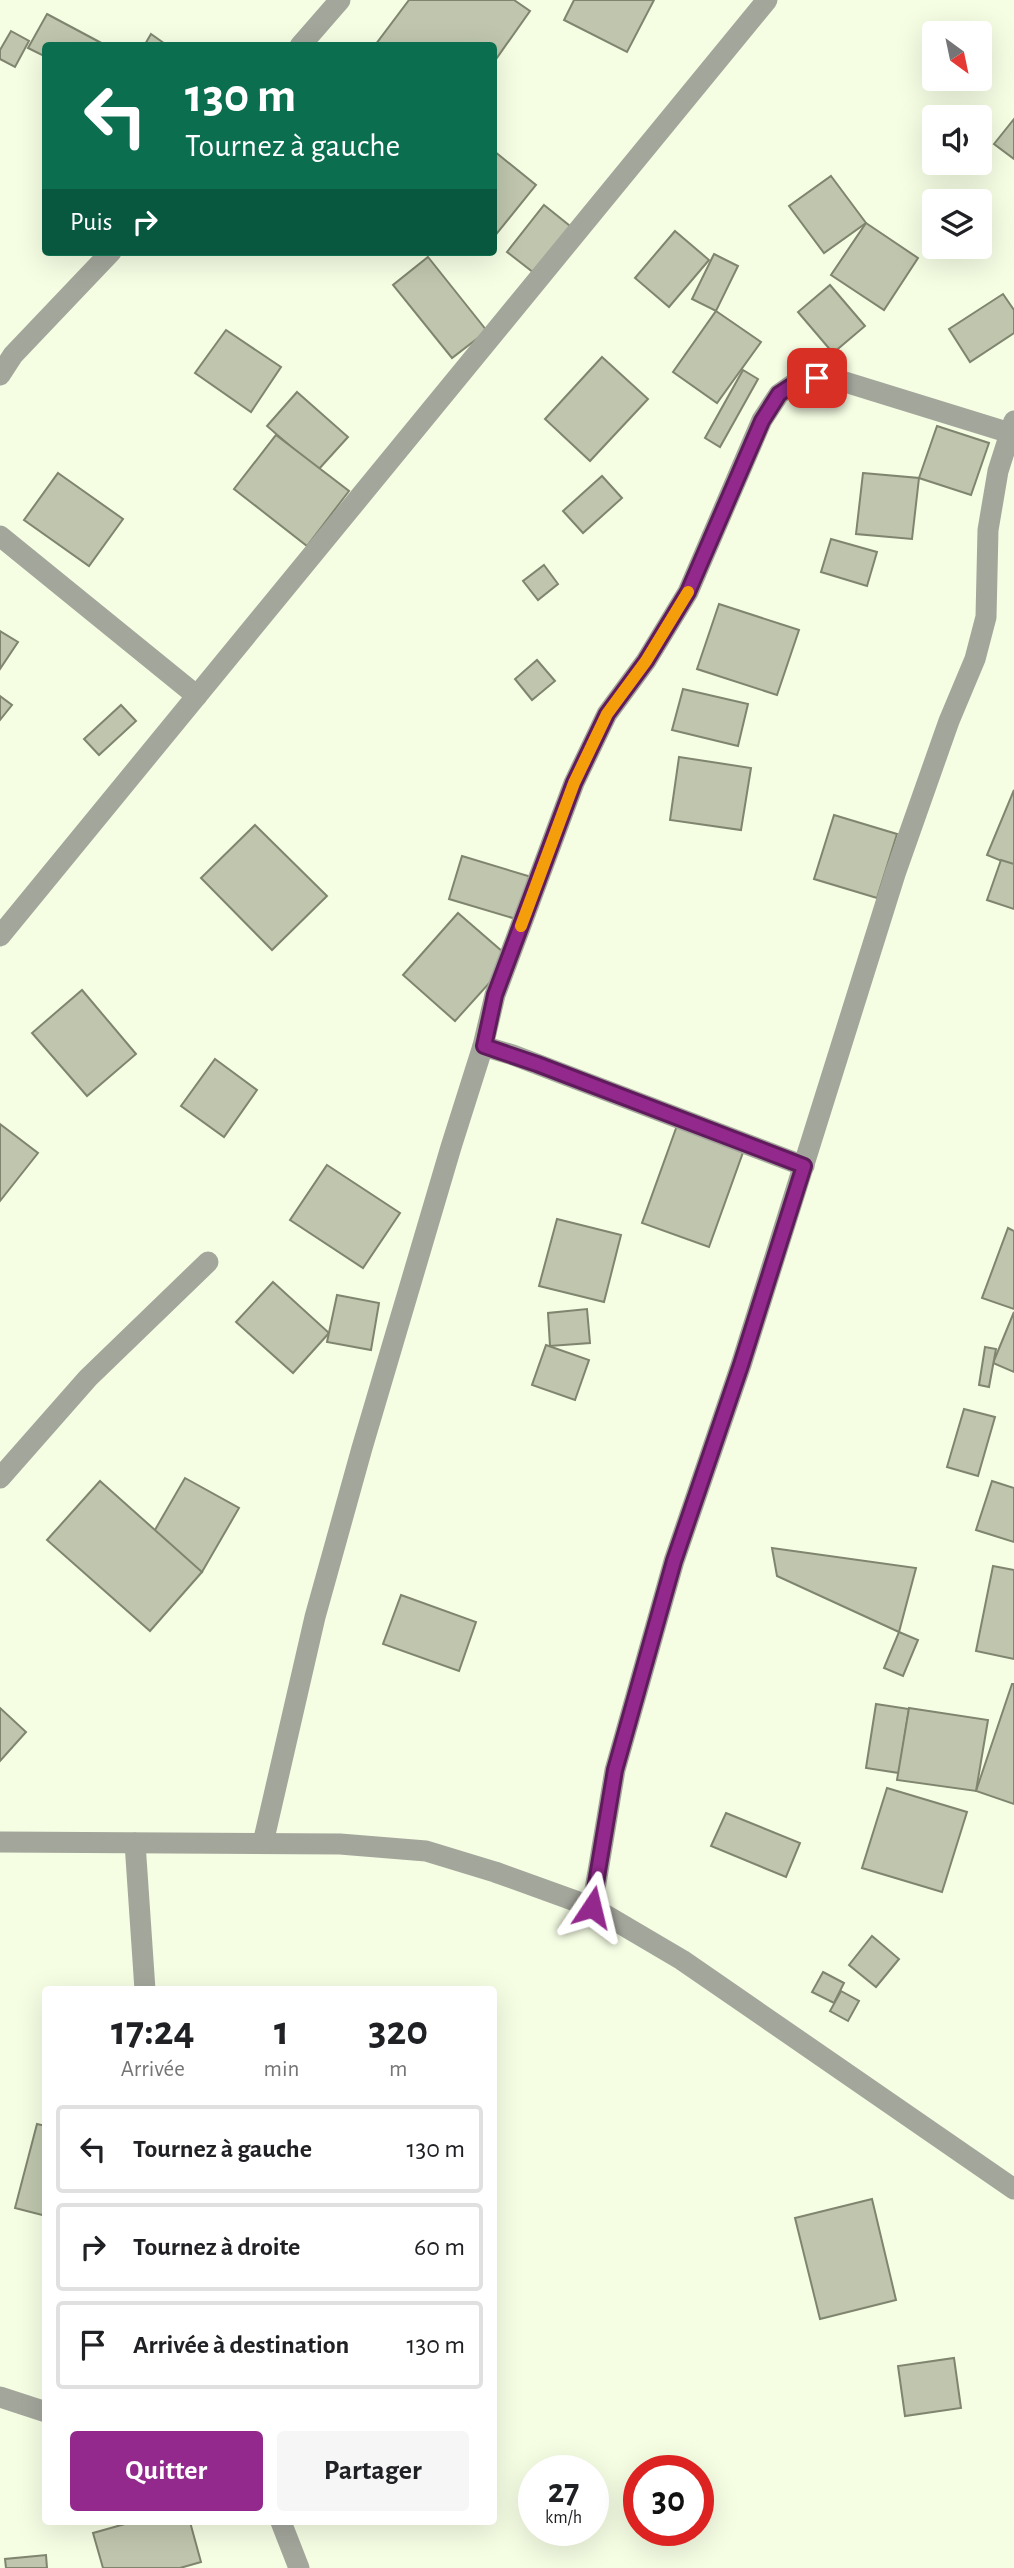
<!DOCTYPE html>
<html lang="fr">
<head>
<meta charset="utf-8">
<style>
	body { margin:0; font-family:"Alegreya Sans",sans-serif; background:#f6f6f6; color:#202124; height:100vh; display:flex; flex-direction:column; font-size:26px; white-space:nowrap }
	* { box-sizing:border-box; margin:0 }
	p { font-size:23px; color:#757577 }
	.icon { flex:none; width:38px; height:38px; fill:none; stroke:currentColor; stroke-width:2; stroke-linecap:round; stroke-linejoin:round }
	.map { position:relative; flex:1; overflow:hidden }
	.side { position:absolute; left:42px; top:1986px; width:455px; height:539px; display:flex; flex-direction:column; background:#fff; border-radius:7px; box-shadow:0 7px 28px #0002 }
	.side>* { flex:none }
	.hud { position:absolute; left:42px; top:42px; width:455px; height:214px; border-radius:7px; box-shadow:0 7px 28px #0002; background:#0b6e4f; color:#fff; overflow:hidden }
	.needle { width:46px; rotate:147deg }
	.tools { position:absolute; left:922px; top:21px; display:grid; gap:14px }
	.tools a { display:grid; place-items:center; width:70px; height:70px; border-radius:7px; background:#fff; box-shadow:0 7px 28px #0002; font-size:35px }
	.speed { position:absolute; left:518px; top:2455px; display:flex; gap:14px; font-size:35px; font-weight:700; text-align:center }
	.speed>* { display:grid; place-content:center; width:91px; height:91px; border-radius:50%; background:#fff; box-shadow:0 7px 28px #0002; line-height:1 }
	.speed small { font-size:18px; font-weight:400 }
	.speed .limit { border:10px solid #d22; background:#fff; color:#111 }
	.pin { position:absolute; display:grid; place-items:center; width:60px; height:60px; color:#fff; margin:-30px; border-radius:14px; box-shadow:0 4px 10px #0006 }
	.me { position:absolute; width:77px; margin:-38px; rotate:10deg; stroke-linejoin:round; filter:drop-shadow(0 0 5px #0008) }
	.turn { display:flex; align-items:center; gap:24px; height:147px; padding:0 28px; font-size:32px }
	.turn .icon { width:91px; height:91px; stroke-width:2.5 }
	.turn b { display:block; font-size:49px; line-height:60px }
	.then { display:flex; align-items:center; height:66px; padding:0 28px; background:#0003; gap:14px; font-size:26px }
	.eta { display:flex; justify-content:space-evenly; align-items:center; height:119px; text-align:center }
	.eta b { font-size:42px; font-weight:600; line-height:49px }
	.cta { display:flex; gap:14px; margin-top:auto; padding:14px 28px }
	.cta a { flex:1; height:80px; border-radius:7px; background:#93298d; color:#fff; font-size:28px; font-weight:600; line-height:80px; text-align:center }
	.cta a+a { background:#f6f6f6; color:#202124 }
	ul { padding:0; list-style:none }
	li { display:flex; align-items:center; gap:21px; height:88px; margin:0 14px 10px; padding:0 14px; border:4px solid #e0e0e0; border-radius:7px }
	li div { flex:1 }
	li b { display:block; font-size:26px }
	li em { font-style:normal }
	.map>svg:first-child { display:block }
	.building { fill:#bfc6ad; stroke:#7f856e; stroke-width:2 }
	.lines { fill:none; stroke-linecap:round; stroke-linejoin:round }
	.minor { stroke:#a3a69b; stroke-width:21 }
	.route-casing { stroke:#601b5c; stroke-width:18 }
	.route { stroke:#93298d; stroke-width:12 }
	.slow { stroke:#f59e0b; stroke-width:12 }
</style>
</head>
<body>
<div class="map">
<svg width="1014" height="2568" viewBox="0 0 1014 2568">
	<rect width="100%" height="100%" fill="#f5fde3"/>
	<g class="building">
		<polygon points="409,0 514,0 530,11 494,62 494,46 378,46 376,44"/>
		<polygon points="574,0 654,0 627,52 564,20"/>
		<polygon points="47,14 107,46 46,46 46,57 28,48"/>
		<polygon points="11,31 29,41 15,67 0,59 0,50"/>
		<polygon points="151,34 168,46 144,46"/>
		<polygon points="1014,119 1014,159 994,144"/>
		<polygon points="494,151 536,185 494,237"/>
		<polygon points="831,176 866,223 824,253 789,206"/>
		<polygon points="544,205 575,230 538,276 507,252"/>
		<polygon points="866,223 918,258 884,310 831,275"/>
		<polygon points="675,231 709,260 669,307 635,278"/>
		<polygon points="714,254 738,266 716,311 692,299"/>
		<polygon points="428,257 487,331 452,358 393,285"/>
		<polygon points="830,285 865,326 833,353 798,312"/>
		<polygon points="1003,294 1014,310 1014,333 970,362 949,329"/>
		<polygon points="716,311 761,342 717,403 673,372"/>
		<polygon points="226,330 281,367 251,412 195,373"/>
		<polygon points="602,357 648,399 590,461 545,419"/>
		<polygon points="743,370 758,379 720,447 705,438"/>
		<polygon points="297,392 348,437 318,470 267,426"/>
		<polygon points="937,426 989,443 971,495 919,478"/>
		<polygon points="276,435 349,491 307,546 234,489"/>
		<polygon points="58,473 123,519 89,566 24,520"/>
		<polygon points="863,473 919,478 912,539 856,534"/>
		<polygon points="602,476 622,498 583,533 563,511"/>
		<polygon points="831,539 877,552 867,586 821,572"/>
		<polygon points="544,565 558,584 538,600 523,581"/>
		<polygon points="719,604 799,630 777,695 697,669"/>
		<polygon points="0,631 18,642 0,669"/>
		<polygon points="537,660 555,681 532,700 515,679"/>
		<polygon points="683,689 748,704 738,746 672,730"/>
		<polygon points="0,696 12,705 0,720"/>
		<polygon points="121,705 136,721 99,755 84,739"/>
		<polygon points="679,757 751,768 741,830 670,820"/>
		<polygon points="1014,790 1014,866 987,855"/>
		<polygon points="834,815 897,834 877,898 814,879"/>
		<polygon points="255,825 327,896 272,950 201,878"/>
		<polygon points="462,856 538,879 526,922 449,899"/>
		<polygon points="1001,860 1014,864 1014,909 987,900"/>
		<polygon points="458,913 511,959 455,1021 403,975"/>
		<polygon points="82,990 136,1054 87,1096 32,1033"/>
		<polygon points="215,1059 257,1090 224,1137 181,1106"/>
		<polygon points="679,1120 746,1144 709,1247 642,1223"/>
		<polygon points="0,1124 38,1153 0,1201"/>
		<polygon points="327,1165 400,1213 363,1268 290,1220"/>
		<polygon points="557,1219 621,1235 604,1302 539,1286"/>
		<polygon points="1008,1228 1014,1231 1014,1309 982,1298"/>
		<polygon points="273,1282 329,1333 293,1373 236,1322"/>
		<polygon points="337,1295 379,1303 371,1350 327,1342"/>
		<polygon points="587,1309 590,1343 550,1346 548,1313"/>
		<polygon points="1014,1312 1014,1372 993,1363"/>
		<polygon points="546,1345 589,1360 575,1400 532,1385"/>
		<polygon points="985,1347 996,1349 989,1387 979,1385"/>
		<polygon points="964,1409 995,1417 978,1476 947,1467"/>
		<polygon points="185,1478 239,1508 202,1572 148,1542"/>
		<polygon points="100,1481 202,1572 150,1631 47,1540"/>
		<polygon points="992,1481 1014,1488 1014,1542 976,1530"/>
		<polygon points="772,1548 916,1568 899,1632 777,1576"/>
		<polygon points="993,1566 1014,1570 1014,1659 976,1651"/>
		<polygon points="401,1595 476,1622 459,1671 383,1644"/>
		<polygon points="899,1632 918,1640 903,1676 884,1668"/>
		<polygon points="1012,1684 1014,1684 1014,1804 976,1791"/>
		<polygon points="876,1704 909,1709 899,1773 866,1768"/>
		<polygon points="0,1708 26,1732 0,1761"/>
		<polygon points="909,1708 988,1720 976,1791 897,1780"/>
		<polygon points="887,1788 967,1812 942,1892 862,1868"/>
		<polygon points="726,1813 800,1843 786,1877 711,1846"/>
		<polygon points="872,1936 899,1959 876,1987 849,1965"/>
		<polygon points="823,1972 844,1983 834,2003 812,1992"/>
		<polygon points="841,1991 859,2001 848,2021 830,2011"/>
		<polygon points="37,2124 46,2126 46,2216 15,2208"/>
		<polygon points="872,2199 896,2300 820,2319 795,2218"/>
		<polygon points="954,2358 961,2408 905,2416 898,2366"/>
		<polygon points="132,2522 190,2522 201,2562 180,2568 103,2568 93,2533"/>
		<polygon points="46,2555 47,2568 6,2568 5,2559"/>
	</g>
	<g class="lines">
		<g class="minor">
			<polyline points="300,46 340,0"/>
			<polyline points="0,375 13,355 111,252"/>
			<polyline points="0,536 197,696"/>
			<polyline points="0,936 767,0"/>
			<polyline points="483,1046 513,1055 804,1166"/>
			<polyline points="0,1478 88,1378 208,1262"/>
			<polyline points="0,1842 340,1844 426,1851 495,1872 592,1907 682,1960 1014,2189"/>
			<polyline points="135,1843 145,1990"/>
			<polyline points="263,1843 315,1617 362,1448 451,1147 483,1046 495,995 574,783 607,714 646,661 688,592 762,420 779,394 802,378 832,378 1010,433"/>
			<polyline points="592,1907 615,1770 674,1561 741,1365 895,874 949,721 975,659 986,617 988,530 998,471 1014,421"/>
			<polyline points="0,2397 46,2412"/>
			<polyline points="281,2522 299,2568"/>
		</g>
	</g>
	<g class="lines">
		<g class="route-casing">
			<polyline id="route" points="592,1907 615,1770 674,1561 741,1365 804,1166 537,1064 484,1046 495,995 574,783 607,714 646,661 688,592 762,421 779,394 802,379 817,378"/>
		</g>
		<use href="#route" class="route"/>
		<polyline class="slow" points="521,926 574,783 607,714 646,661 688,592"/>
	</g>
</svg>
<div class="tools">
<a><svg class="needle" viewBox="-14 -14 28 28"><path d="M0-13l5 13h-10z" fill="#e53935"/><path d="M0 13l5-13h-10z" fill="#757577"/></svg></a>
<a><svg class="icon" aria-label="sound" viewBox="0 0 24 24"><path d="M4 9h4l5-4v14l-5-4H4zM17 9q2 3 0 6"/></svg></a>
<a><svg class="icon" aria-label="layers" viewBox="0 0 24 24"><path d="M12 4l9 5-9 5-9-5zM3 14l9 5 9-5"/></svg></a>
</div>
<div class="speed"><div>27<small>km/h</small></div><div class="limit">30</div></div>
<div class="pin" style="left:817px;top:378px;background:#d93025"><svg class="icon" aria-label="arrive" viewBox="0 0 24 24"><path d="M6 21V4h12l-3 4 3 4H6"/></svg></div>
<svg class="me" style="left:592px;top:1907px" viewBox="-20 -20 40 40"><path d="M0-17L14 15 0 8-14 15z" fill="#93298d" stroke="#fff" stroke-width="4"/></svg>
<div class="hud">
<div class="turn"><svg class="icon" aria-label="left" viewBox="0 0 24 24"><path d="M17 20v-9H6M10 6l-5 5 5 5"/></svg><div><b>130 m</b>Tournez à gauche</div></div>
<div class="then">Puis<svg class="icon" aria-label="right" viewBox="0 0 24 24"><path d="M7 20v-9h11M14 6l5 5-5 5"/></svg></div>
</div>
<section class="side">
<div class="eta">
<div><b>17:24</b><p>Arrivée</p></div>
<div><b>1</b><p>min</p></div>
<div><b>320</b><p>m</p></div>
</div>
<ul>
<li><svg class="icon" aria-label="left" viewBox="0 0 24 24"><path d="M17 20v-9H6M10 6l-5 5 5 5"/></svg><div><b>Tournez à gauche</b></div><em>130 m</em></li>
<li><svg class="icon" aria-label="right" viewBox="0 0 24 24"><path d="M7 20v-9h11M14 6l5 5-5 5"/></svg><div><b>Tournez à droite</b></div><em>60 m</em></li>
<li><svg class="icon" aria-label="arrive" viewBox="0 0 24 24"><path d="M6 21V4h12l-3 4 3 4H6"/></svg><div><b>Arrivée à destination</b></div><em>130 m</em></li>
</ul>
<div class="cta"><a>Quitter</a><a>Partager</a></div>
</section>
</div>
</body>
</html>
